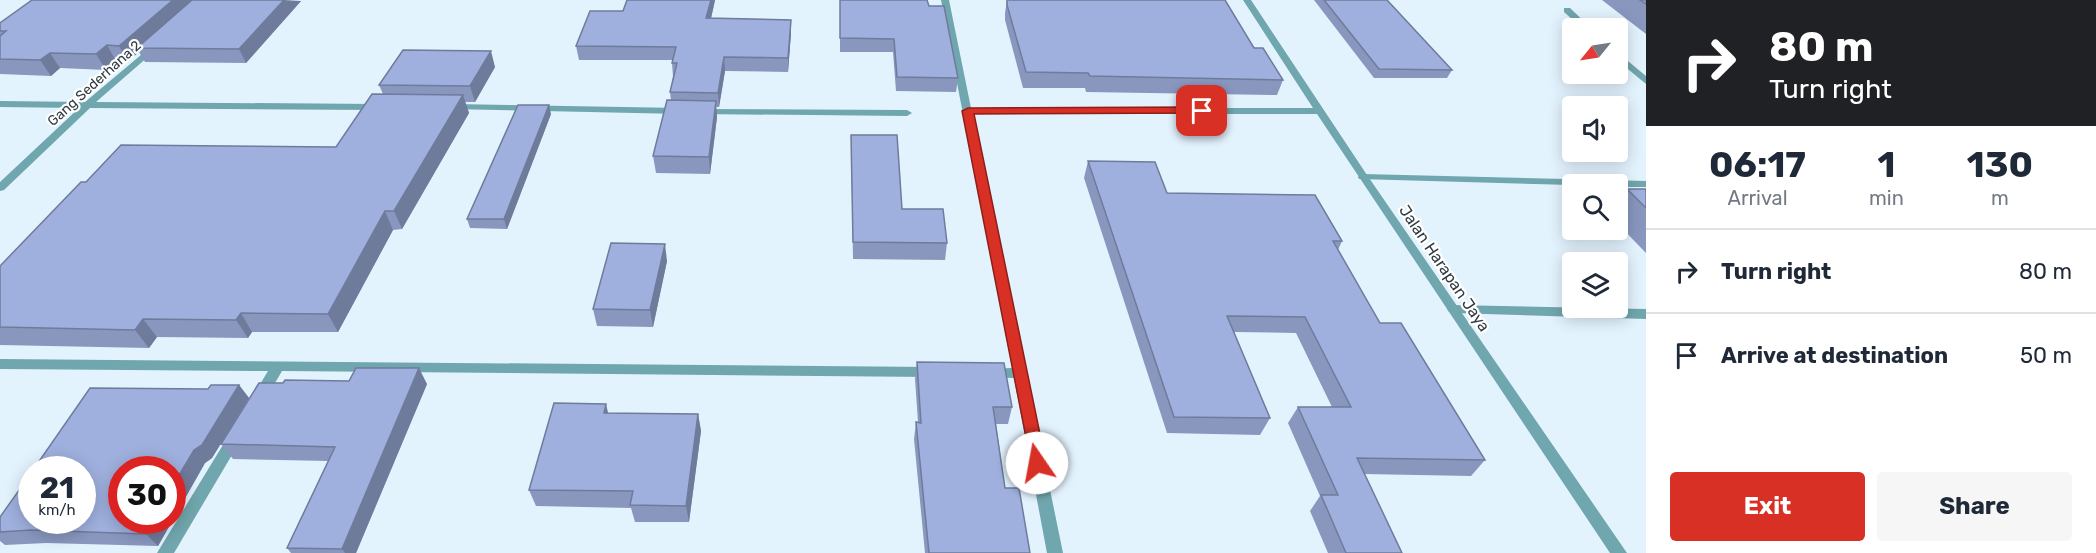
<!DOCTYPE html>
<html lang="en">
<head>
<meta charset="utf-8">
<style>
	body { margin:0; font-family:Rubik,sans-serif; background:#f6f6f7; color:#1f2937; height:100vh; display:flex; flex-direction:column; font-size:22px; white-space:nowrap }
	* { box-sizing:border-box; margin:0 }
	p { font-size:20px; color:#747a83 }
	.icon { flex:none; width:33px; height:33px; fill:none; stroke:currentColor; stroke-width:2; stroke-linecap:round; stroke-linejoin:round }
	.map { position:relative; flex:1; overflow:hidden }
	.side { display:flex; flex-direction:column; background:#fff; width:450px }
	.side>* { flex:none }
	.top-card { background:#202124; color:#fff; overflow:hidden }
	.needle { width:39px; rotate:240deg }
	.tools { position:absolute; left:1562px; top:18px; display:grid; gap:12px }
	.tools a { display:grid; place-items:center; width:66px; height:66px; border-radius:6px; background:#fff; box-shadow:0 3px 15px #0003; font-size:30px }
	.speed { position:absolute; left:18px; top:456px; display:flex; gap:12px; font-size:30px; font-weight:700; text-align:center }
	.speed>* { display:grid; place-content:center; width:78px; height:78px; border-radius:50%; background:#fff; box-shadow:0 3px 15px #0003; line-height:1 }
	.speed small { font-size:15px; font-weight:400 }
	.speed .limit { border:9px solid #d22; background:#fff; color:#111 }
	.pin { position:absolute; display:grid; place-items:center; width:51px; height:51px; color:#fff; margin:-26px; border-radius:12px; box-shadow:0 3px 9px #0006 }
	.me { position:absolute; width:66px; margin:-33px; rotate:348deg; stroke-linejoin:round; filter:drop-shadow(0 0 4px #0008) }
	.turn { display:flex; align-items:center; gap:21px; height:126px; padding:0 24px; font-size:27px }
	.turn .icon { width:78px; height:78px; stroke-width:2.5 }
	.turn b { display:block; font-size:42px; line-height:51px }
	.eta { display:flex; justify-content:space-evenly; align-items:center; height:102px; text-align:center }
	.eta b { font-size:36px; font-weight:700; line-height:42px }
	.primary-button { display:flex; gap:12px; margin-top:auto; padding:12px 24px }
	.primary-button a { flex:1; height:69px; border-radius:6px; background:#d93025; color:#fff; font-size:24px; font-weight:700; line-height:69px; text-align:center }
	.primary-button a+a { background:#f6f6f7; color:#1f2937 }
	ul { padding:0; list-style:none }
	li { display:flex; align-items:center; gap:18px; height:84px; padding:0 24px; border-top:2px solid #e0e1e3 }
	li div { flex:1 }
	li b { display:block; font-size:22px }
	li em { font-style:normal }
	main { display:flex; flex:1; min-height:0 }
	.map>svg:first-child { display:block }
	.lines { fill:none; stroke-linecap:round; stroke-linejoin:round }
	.lane { fill:#70a6ad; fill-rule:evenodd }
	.street { fill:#70a6ad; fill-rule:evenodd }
	.wall { fill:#8997bf }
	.shaded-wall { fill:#6f7b9b }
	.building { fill:#9fb0de; stroke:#6f7b9b; stroke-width:1.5 }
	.route { fill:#d93025; stroke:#8d1f18; stroke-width:1.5 }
	.labels { text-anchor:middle; stroke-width:4.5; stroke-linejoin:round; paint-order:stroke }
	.far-street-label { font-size:14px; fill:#303b42; stroke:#fff }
	.street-label { font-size:16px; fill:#303b42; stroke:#fff }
</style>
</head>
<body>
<main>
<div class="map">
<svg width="1646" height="553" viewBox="0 0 1646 553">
	<rect width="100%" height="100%" fill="#e3f3fe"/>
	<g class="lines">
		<g class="lane">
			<polygon points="1564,8 1570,8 1591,28 1582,28 1564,12"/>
			<polygon points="1617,52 1646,76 1646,84 1617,60"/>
			<polygon points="1363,174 1646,181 1646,187 1617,187 1617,184 1572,185 1359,179 1358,177 1359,175"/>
			<polygon points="1453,305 1646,309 1646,319 1453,313 1449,312 1447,309 1449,306"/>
		</g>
		<g class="street">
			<polygon points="941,0 949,0 971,108 1313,108 1243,0 1251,0 1367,175 1627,553 1610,553 1317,114 973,114 1063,553 1047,553 1014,378 985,377 983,373 985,369 1012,368"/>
			<polygon points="154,44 157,45 157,49 96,102 378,104 383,107 378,110 90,108 4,190 0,191 0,182 79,108 0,107 0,101 85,102"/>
			<polygon points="452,104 681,108 686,111 681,114 449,109 447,107"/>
			<polygon points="701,109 907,110 912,113 907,116 698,114 696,112"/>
			<polygon points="0,359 931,367 936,368 938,372 936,376 931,377 282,371 265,400 260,401 255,400 253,396 268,371 0,369"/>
			<polygon points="234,433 239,435 241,439 239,443 174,553 157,553 229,435"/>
		</g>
	</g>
	<g class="wall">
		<polygon points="627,0 715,0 711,18 791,20 791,33 788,72 725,71 719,107 716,107 717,117 710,174 656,173 653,156 671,100 670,92 673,77 672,63 672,60 579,60 576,46 623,11"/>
		<polygon points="840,0 929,6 958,78 956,92 896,91 893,52 840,52"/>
		<polygon points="1007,0 1254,48 1283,80 1277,95 1086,92 1085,88 1023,88 1005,20 1005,13"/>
		<polygon points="1314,0 1387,0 1452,70 1447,78 1374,78"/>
		<polygon points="1602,0 1646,0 1646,34"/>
		<polygon points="301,1 246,63 145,62 139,52 128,61 116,61 106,70 60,68 51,76 0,74 0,23"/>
		<polygon points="495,67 475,102 465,102 469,113 402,229 393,230 338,332 252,332 248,338 157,337 149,348 0,345 0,266 86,182 336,147 383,94 379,85"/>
		<polygon points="551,114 507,229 470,228 467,219"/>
		<polygon points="851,135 902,209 947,243 945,260 853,259"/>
		<polygon points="1088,161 1167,193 1342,241 1338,250 1380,323 1485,460 1471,476 1364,474 1402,553 1328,553 1310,511 1320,496 1288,423 1298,407 1332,407 1296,333 1234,332 1270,418 1260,435 1167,433 1084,178"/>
		<polygon points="1627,189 1646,189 1646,253 1617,223 1617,202"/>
		<polygon points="667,261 653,327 597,326 593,309"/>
		<polygon points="917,362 1012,407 1008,424 996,424 1005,488 1030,553 925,553 914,439 916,422 918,422 915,379"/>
		<polygon points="427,384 356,553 291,553 287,548 328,461 233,459 221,444"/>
		<polygon points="239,385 249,398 212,458 205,463 158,546 46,543 5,545 0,541 0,517 208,389"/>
		<polygon points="608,413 698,414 701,431 689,522 635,522 631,508 536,506 529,490"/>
	</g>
	<g class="shaded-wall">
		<polygon points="173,0 199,0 137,48 139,52 128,61 119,46"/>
		<polygon points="284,0 301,1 246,63 239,49"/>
		<polygon points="711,0 715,0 708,32 706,18"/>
		<polygon points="791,20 791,33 788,72 788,58"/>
		<polygon points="107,45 116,61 106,70 96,54"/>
		<polygon points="491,51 495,67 475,102 470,86"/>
		<polygon points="50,53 60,68 51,76 40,60"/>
		<polygon points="724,57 725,71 719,107 718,93"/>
		<polygon points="463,95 469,113 402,229 394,211"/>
		<polygon points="716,101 717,117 710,174 709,157"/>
		<polygon points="549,105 551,114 507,229 504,219"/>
		<polygon points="385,211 393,230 338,332 328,314"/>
		<polygon points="665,244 667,261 653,327 650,310"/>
		<polygon points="241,313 252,332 248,338 236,320"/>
		<polygon points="143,319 157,337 149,348 135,330"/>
		<polygon points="419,368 427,384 356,553 345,553 342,549"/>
		<polygon points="239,385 249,398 212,458 205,463 158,546 146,534 154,520 172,520 172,487 194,450"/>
		<polygon points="606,404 610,421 604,413"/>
		<polygon points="698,414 701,431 689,522 686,506"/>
	</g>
	<g class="building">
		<polygon points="32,0 173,0 119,46 107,45 96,54 50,53 40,60 0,59 0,36 6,31 0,31 0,23"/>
		<polygon points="192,0 284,0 239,49 137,48"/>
		<polygon points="627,0 711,0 706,18 791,20 788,58 724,57 718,93 670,92 677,63 672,63 676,47 576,46 590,11 623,11"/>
		<polygon points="840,0 927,0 929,6 944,6 958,78 897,77 894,39 840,38"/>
		<polygon points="1007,0 1225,0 1254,48 1263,48 1283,80 1090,76 1088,73 1026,72 1007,5"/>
		<polygon points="1324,0 1387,0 1452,70 1379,69"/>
		<polygon points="1640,0 1646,0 1646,4"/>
		<polygon points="403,50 491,51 470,86 379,85"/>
		<polygon points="372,94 463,95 394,211 385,211 328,314 241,313 236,320 143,319 135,330 0,327 0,266 81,182 86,182 121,145 336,147"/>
		<polygon points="667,100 716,101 709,157 653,156"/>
		<polygon points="518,105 549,105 504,219 467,219"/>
		<polygon points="851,135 897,135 902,209 943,209 947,243 853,242"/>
		<polygon points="1088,161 1155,162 1167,193 1315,195 1342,241 1333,241 1380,323 1401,323 1485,460 1357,458 1402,553 1346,553 1321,495 1338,495 1298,407 1351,407 1305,317 1227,316 1270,418 1174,417"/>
		<polygon points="1627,189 1646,189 1646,208"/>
		<polygon points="611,243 665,244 650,310 593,309"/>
		<polygon points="917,362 1004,363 1012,407 993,407 1005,488 1019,488 1030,553 929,553 916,422 921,423"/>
		<polygon points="356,368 419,368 342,549 287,548 335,447 221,444 259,383 283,383 285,380 349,381"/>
		<polygon points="211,385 239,385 202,445 194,450 172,487 172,470 122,470 122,520 154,520 146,534 31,530 0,532 0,517 32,472 32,520 82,520 82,470 33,470 90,388 208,389"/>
		<polygon points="554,403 606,404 604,413 698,414 686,506 630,505 633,491 529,490"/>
	</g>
	<polygon class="route" points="1202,107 1206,108 1206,113 974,114 1046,463 1043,468 1037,470 1032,468 962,111 968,108"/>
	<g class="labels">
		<g class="far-street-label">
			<text transform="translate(94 83) rotate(-42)" y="5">Gang Sederhana 2</text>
		</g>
		<g class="street-label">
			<text transform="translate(1445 268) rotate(56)" y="6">Jalan Harapan Jaya</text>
		</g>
	</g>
</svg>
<div class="tools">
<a><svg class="needle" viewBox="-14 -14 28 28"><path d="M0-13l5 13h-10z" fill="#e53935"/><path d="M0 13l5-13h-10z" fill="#747a83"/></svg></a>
<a><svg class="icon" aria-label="sound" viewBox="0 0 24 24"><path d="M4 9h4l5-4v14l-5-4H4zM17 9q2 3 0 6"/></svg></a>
<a><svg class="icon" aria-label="search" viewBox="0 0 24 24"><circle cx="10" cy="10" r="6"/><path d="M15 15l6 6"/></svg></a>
<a><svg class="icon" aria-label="layers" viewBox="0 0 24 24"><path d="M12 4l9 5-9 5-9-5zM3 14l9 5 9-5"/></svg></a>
</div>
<div class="speed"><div>21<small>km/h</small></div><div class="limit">30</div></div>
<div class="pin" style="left:1202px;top:111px;background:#d93025"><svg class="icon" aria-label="arrive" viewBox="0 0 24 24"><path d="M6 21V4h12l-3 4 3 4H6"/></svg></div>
<svg class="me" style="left:1037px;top:463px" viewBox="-20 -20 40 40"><circle r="19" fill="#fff"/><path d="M0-13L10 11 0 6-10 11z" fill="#d93025"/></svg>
</div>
<section class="side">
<div class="top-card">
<div class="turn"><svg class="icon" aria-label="right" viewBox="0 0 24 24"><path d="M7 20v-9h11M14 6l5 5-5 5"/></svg><div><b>80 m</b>Turn right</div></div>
</div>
<div class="eta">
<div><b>06:17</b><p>Arrival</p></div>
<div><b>1</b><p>min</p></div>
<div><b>130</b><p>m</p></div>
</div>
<ul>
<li><svg class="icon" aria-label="right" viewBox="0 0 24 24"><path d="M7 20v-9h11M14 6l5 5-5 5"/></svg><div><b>Turn right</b></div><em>80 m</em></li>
<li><svg class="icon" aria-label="arrive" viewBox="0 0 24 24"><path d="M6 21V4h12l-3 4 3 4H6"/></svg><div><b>Arrive at destination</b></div><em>50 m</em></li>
</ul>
<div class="primary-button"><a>Exit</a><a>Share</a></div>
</section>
</main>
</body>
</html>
